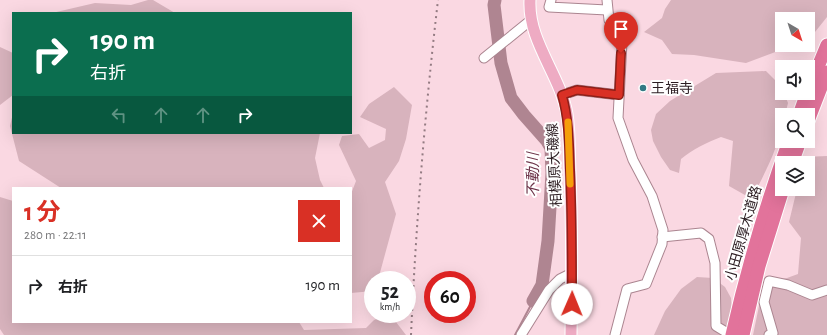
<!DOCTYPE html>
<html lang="ja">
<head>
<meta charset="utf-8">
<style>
	body { margin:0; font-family:"Alegreya Sans","Noto Sans JP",sans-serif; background:#f2f2f2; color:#202124; height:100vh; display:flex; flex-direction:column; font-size:15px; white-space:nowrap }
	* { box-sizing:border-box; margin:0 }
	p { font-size:13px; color:#757577 }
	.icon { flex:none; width:22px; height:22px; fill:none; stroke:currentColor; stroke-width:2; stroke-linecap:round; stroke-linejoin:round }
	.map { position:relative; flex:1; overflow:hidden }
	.panel { position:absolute; left:12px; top:187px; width:340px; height:136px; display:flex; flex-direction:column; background:#fff; border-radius:0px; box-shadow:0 4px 16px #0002 }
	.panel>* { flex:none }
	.banner { position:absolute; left:12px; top:12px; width:340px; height:122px; border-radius:0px; box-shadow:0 4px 16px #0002; background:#0b6e4f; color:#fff; overflow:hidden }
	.needle { width:26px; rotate:141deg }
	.tools { position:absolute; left:775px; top:12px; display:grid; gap:8px }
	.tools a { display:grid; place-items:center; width:40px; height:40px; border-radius:0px; background:#fff; box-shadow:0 4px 16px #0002; font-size:20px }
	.speed { position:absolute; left:364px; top:271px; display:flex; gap:8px; font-size:20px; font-weight:700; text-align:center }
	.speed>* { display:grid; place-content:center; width:52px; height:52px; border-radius:50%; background:#fff; box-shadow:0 4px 16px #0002; line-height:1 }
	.speed small { font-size:10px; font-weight:400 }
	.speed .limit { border:6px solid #d22; background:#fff; color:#111 }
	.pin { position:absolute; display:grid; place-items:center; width:34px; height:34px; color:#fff; margin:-41px -17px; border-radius:50% 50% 50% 0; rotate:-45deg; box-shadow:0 0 4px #0007 }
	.pin .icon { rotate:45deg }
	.me { position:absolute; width:44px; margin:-22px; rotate:1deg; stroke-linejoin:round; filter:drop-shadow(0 0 3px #0008) }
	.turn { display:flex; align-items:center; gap:14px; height:84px; padding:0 12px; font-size:18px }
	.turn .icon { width:52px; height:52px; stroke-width:2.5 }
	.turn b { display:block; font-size:28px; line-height:34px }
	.lanes { display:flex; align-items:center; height:38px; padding:0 12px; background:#0003; justify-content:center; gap:20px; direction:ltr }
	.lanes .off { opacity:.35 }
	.round { display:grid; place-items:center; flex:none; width:42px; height:42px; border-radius:0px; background:#f2f2f2 }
	.head { display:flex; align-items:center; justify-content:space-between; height:68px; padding:0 12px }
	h1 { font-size:24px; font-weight:700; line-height:30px; color:#d93025 }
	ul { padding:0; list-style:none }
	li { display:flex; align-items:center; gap:12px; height:60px; padding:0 12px; border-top:1px solid #e0e0e0 }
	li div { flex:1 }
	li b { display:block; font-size:15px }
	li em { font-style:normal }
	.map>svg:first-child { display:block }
	.green { fill:#d8b3bd }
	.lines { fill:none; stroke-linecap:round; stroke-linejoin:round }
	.stream { stroke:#af8591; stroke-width:2 }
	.river { stroke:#af8591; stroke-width:13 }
	.minor-casing { stroke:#ab8590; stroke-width:11 }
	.major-casing { stroke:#fff; stroke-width:13 }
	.highway-casing { stroke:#fff; stroke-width:15 }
	.minor { stroke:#fff; stroke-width:9 }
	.major { stroke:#eeabc3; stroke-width:11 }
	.highway { stroke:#e2739b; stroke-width:13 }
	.rail { stroke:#937b82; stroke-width:2; stroke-dasharray:2 4; stroke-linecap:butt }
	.route-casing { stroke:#8d1f18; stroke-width:10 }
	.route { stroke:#d93025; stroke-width:7 }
	.slow { stroke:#f59e0b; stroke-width:7 }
	.poi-dot { fill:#327984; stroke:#fff; stroke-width:1.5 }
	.labels { text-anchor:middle; stroke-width:4; stroke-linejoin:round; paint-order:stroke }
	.poi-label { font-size:14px; fill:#2b1c21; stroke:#fff; text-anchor:start }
	.street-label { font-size:14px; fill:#2b1c21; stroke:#fff }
	.water-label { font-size:15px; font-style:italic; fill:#6c3348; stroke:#fff }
</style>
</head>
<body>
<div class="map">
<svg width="827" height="335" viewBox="0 0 827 335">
	<rect width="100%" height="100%" fill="#fad8e2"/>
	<g class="green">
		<polygon points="148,0 153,0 175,13 52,13 95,3 131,5"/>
		<polygon points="671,0 827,0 827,17 811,37 808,39 808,19 782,19 782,45 794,45 746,63 694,55 672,54 662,40 644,32 662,18 665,9"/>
		<polygon points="0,47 13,53 13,95 0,105"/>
		<path d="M766 71 780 85 782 93H784L788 103 785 115H782C782 144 764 173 752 199L729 186 733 141 721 137C706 143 693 149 681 159L679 173 670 170 661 157 653 141 651 130 656 114 670 101 716 73Z"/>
		<polygon points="394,87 412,105 406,139 399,161 385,182 396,214 378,280 373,280 373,291 351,293 351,194 356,181 339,145 342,136 359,134 369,148 385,140 386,129 360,117 369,104"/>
		<polygon points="13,113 13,133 320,133 315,158 320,180 324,188 61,188 19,161 10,126"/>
		<polygon points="827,156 827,335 753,335 764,282 787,278 798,274 801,238 789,222 797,189 808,189 808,163 803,163 804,157"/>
		<polygon points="0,197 13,201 13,322 299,322 304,330 366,328 374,320 382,317 396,322 406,335 4,335 0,329"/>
		<polygon points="697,277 713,278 725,287 731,298 732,312 727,335 654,335 665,311 681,289"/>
	</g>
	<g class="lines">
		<polyline class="stream" points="515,335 533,301"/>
		<polyline class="river" points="495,0 494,5 501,63 511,98 524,115 547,141 551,148 552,173 548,241 542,285 533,301"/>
		<g class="minor-casing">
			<g id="minor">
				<polyline points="551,0 549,7 607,10"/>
				<polyline points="607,0 609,20 619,33 622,42 618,118 633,160 652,196 663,230 662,244 646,284 627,289 615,335"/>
				<polyline points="484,58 531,20"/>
				<polyline points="562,95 577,90 619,95"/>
				<polyline points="662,237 701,233 709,239 715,263 716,326 726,332"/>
				<polyline points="521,335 549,290 560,279 572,273"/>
				<polyline points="769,335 773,333 764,302 769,281 788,285 812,295 827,290"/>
			</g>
		</g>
		<g class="major-casing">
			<path id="major" d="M530 0C528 42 560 74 567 114 570 133 569 153 570 172 572 226 572 280 571 335"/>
		</g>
		<g class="highway-casing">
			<g id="highway">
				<polyline points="808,91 827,45"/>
				<polyline points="799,115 807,93"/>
				<polyline points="808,121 827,72"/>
				<polyline points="792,163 800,141"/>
				<path d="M732 335C747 269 766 204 789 141"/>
				<polyline points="743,335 759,266 783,189"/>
			</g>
		</g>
		<use href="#minor" class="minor"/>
		<use href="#major" class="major"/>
		<use href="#highway" class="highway"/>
		<path class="rail" d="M411 335C416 223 425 111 438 0"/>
	</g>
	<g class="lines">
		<g class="route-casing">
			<path id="route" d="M572 304C572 259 572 215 570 170 569 145 569 119 562 95L577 90 619 95 621 53"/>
		</g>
		<use href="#route" class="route"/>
		<polyline class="slow" points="568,122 570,184"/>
	</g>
	<circle class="poi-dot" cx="643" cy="88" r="4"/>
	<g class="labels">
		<g class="poi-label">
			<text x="651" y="93">王福寺</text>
		</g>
		<g class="street-label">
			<text transform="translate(554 165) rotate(-93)" y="5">相模原大磯線</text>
			<text transform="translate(743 233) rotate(-74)" y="5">小田原厚木道路</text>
		</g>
		<g class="water-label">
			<text transform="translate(533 175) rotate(-90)" y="5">不動川</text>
		</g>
	</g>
</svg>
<div class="tools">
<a><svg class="needle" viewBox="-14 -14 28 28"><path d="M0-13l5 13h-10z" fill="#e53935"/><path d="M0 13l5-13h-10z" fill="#757577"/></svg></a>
<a><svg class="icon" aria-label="sound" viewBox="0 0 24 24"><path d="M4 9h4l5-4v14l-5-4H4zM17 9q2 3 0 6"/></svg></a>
<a><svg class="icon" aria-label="search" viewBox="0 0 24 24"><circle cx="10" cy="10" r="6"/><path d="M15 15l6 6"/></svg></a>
<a><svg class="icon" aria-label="layers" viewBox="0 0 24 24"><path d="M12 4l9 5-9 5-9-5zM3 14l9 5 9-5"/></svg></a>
</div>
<div class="speed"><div>52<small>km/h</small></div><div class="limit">60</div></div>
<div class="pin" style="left:621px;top:53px;background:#d93025"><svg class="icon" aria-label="arrive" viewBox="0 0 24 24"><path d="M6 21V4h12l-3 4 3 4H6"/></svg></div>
<svg class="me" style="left:572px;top:304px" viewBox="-20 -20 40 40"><circle r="19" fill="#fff"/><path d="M0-13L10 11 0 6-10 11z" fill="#d93025"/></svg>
<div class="banner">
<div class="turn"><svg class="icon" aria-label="right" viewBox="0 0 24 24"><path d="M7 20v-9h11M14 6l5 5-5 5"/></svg><div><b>190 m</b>右折</div></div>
<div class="lanes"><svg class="icon off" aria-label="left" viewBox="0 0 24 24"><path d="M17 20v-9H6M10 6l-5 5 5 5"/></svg><svg class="icon off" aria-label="ahead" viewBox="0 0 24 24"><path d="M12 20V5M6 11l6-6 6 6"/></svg><svg class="icon off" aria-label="ahead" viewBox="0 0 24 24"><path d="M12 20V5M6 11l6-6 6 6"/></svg><svg class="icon" aria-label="right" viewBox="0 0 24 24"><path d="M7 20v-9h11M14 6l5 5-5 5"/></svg></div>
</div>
<section class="panel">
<div class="head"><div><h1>1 分</h1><p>280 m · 22:11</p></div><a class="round" style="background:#d93025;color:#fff"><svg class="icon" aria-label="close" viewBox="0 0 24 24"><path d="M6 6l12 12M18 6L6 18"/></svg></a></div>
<ul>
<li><svg class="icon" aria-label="right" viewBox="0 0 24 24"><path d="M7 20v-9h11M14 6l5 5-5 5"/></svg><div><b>右折</b></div><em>190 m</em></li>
</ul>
</section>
</div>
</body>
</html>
